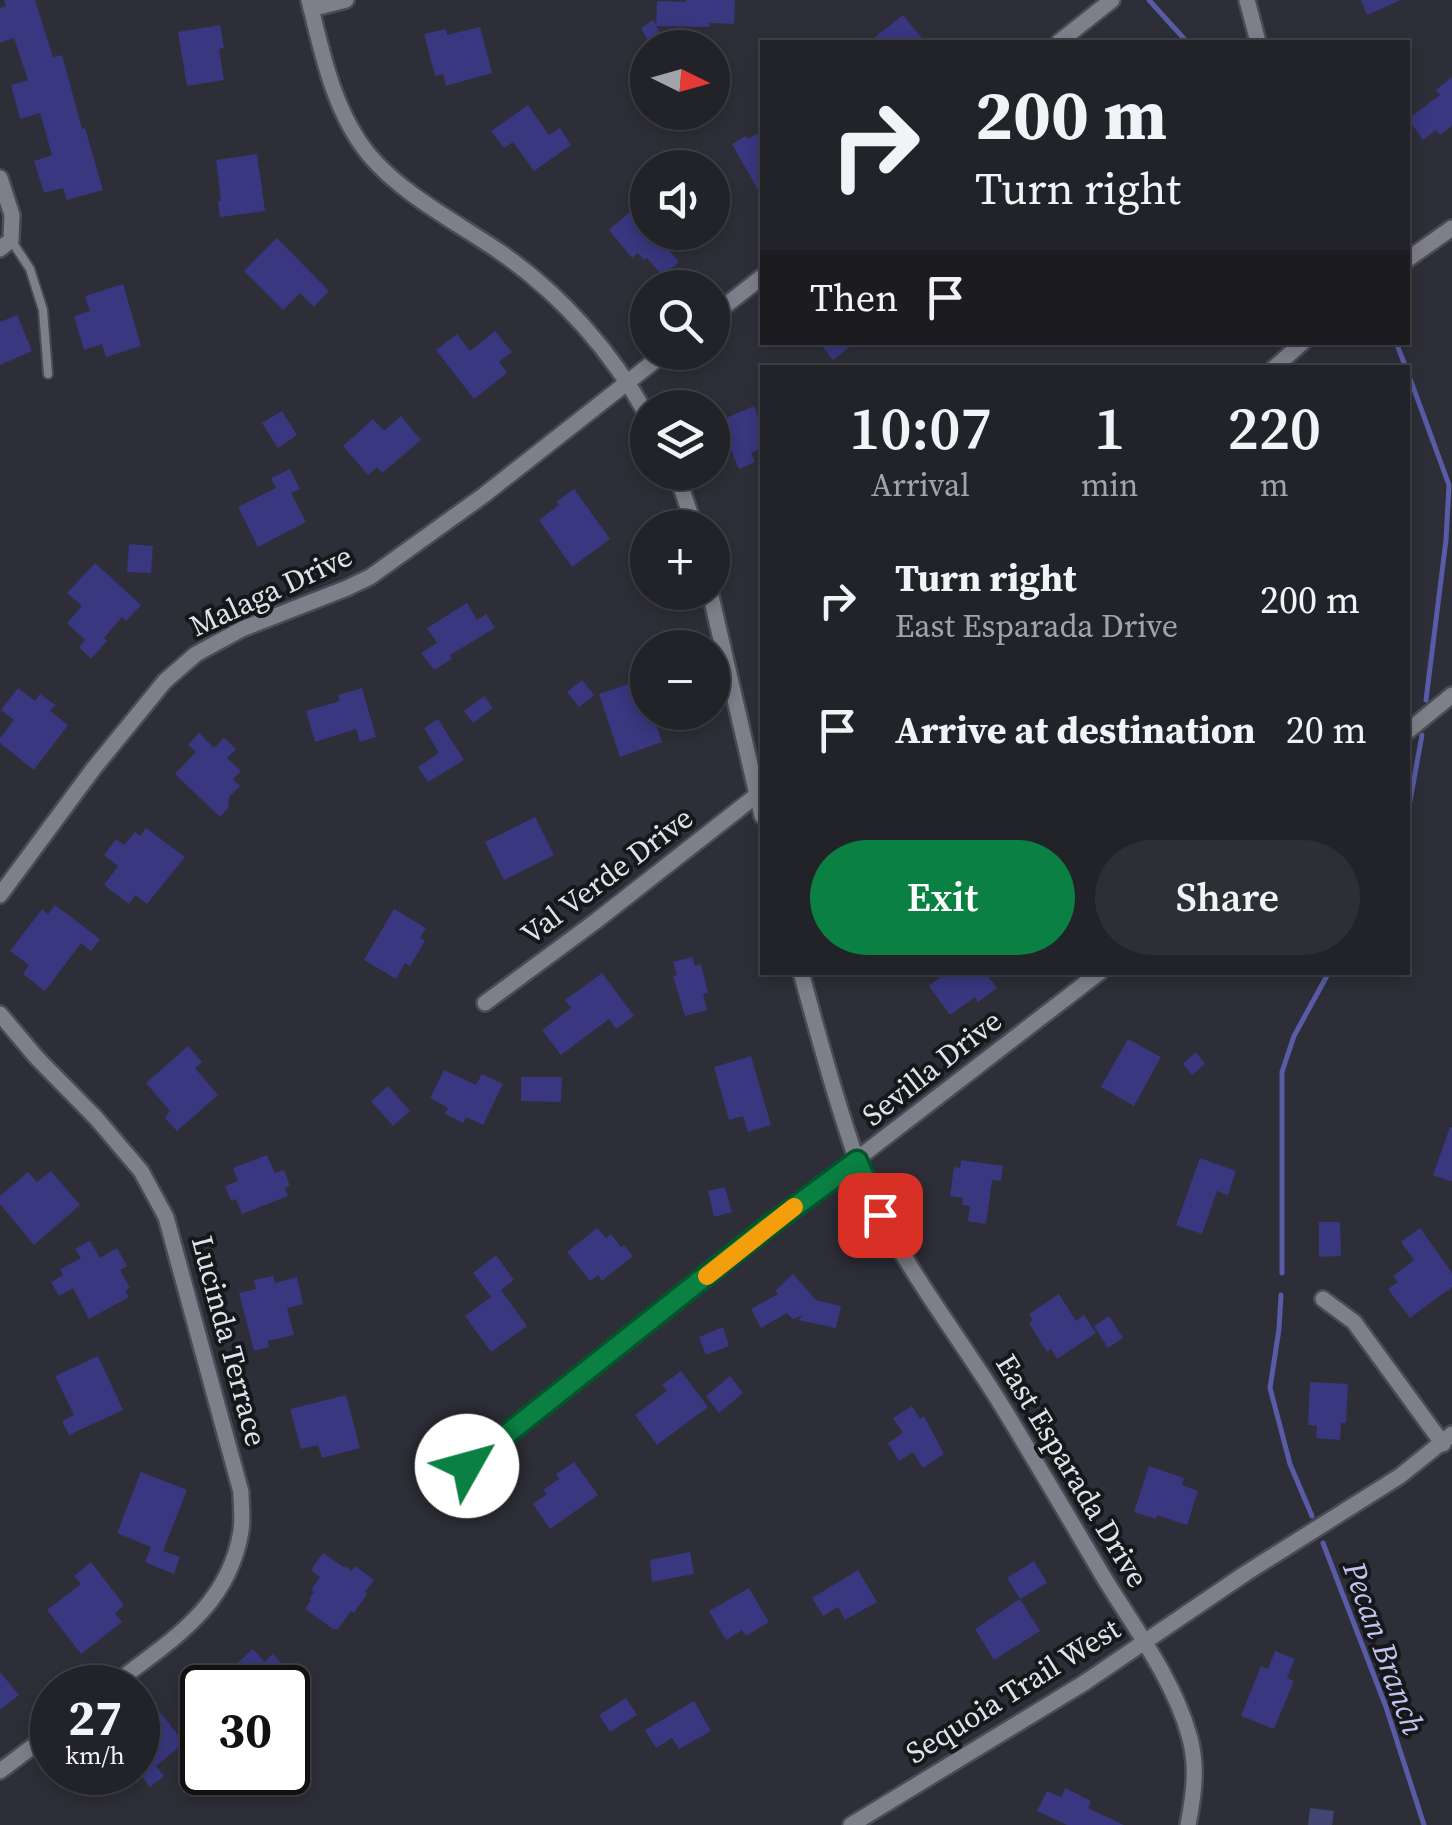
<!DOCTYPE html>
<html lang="en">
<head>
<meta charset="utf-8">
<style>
	body { margin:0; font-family:"Source Serif 4",serif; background:#2e2f35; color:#f1f3f6; height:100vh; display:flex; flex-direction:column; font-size:38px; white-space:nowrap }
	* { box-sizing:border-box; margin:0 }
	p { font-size:32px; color:#a2a4a8 }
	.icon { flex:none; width:55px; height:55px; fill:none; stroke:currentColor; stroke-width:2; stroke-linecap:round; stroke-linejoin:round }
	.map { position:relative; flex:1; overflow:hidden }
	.panel { position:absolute; left:760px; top:365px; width:650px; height:610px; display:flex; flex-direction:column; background:#222229; border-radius:0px; box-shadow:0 5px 15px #0003,0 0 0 2px #3f3f46 }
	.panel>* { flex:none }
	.top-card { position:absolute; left:760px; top:40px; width:650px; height:305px; border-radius:0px; box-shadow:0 5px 15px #0003,0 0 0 2px #3f3f46; background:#222229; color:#f1f3f6; overflow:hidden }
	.needle { width:65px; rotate:95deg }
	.fabs { position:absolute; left:630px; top:30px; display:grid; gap:20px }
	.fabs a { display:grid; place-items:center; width:100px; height:100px; border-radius:50%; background:#222229; box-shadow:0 5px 15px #0003,0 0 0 2px #3f3f46; font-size:50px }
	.speed { position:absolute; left:30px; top:1665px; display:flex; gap:20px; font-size:50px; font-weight:700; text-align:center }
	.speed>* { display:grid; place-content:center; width:130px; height:130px; border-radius:50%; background:#222229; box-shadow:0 5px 15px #0003,0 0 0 2px #3f3f46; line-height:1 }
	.speed small { font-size:25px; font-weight:400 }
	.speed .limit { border:5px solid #111; border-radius:15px; background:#fff; color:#111 }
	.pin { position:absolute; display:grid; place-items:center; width:85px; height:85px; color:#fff; margin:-42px; border-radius:20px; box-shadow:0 5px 15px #0006 }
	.me { position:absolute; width:110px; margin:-55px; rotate:52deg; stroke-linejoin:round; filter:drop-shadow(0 0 8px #0008) }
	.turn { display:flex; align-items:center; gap:35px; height:210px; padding:0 50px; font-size:45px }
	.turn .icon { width:130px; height:130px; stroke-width:2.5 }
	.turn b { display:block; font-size:70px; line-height:85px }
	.then { display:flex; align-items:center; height:95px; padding:0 50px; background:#0003; gap:20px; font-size:38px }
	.eta { display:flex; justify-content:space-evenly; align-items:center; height:170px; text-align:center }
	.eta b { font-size:60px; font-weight:600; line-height:70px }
	.primary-button { display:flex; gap:20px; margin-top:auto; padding:20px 50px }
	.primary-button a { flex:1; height:115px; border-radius:60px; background:#0b8043; color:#fff; font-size:40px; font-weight:600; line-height:115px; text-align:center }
	.primary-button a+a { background:#2e2f35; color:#f1f3f6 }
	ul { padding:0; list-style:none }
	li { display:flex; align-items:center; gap:30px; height:130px; padding:0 50px }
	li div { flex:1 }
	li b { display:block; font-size:38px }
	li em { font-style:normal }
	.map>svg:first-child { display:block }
	.green { fill:#424472 }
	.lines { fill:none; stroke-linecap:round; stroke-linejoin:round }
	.stream { stroke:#595ba6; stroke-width:5 }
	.building { fill:#38377f }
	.lane-casing { stroke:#4a4b53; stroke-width:12 }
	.street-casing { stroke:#4a4b53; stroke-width:20 }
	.lane { stroke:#7e7f8a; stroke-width:8 }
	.street { stroke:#7e7f8a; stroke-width:15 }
	.route-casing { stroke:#07532c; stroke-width:25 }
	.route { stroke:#0b8043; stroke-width:18 }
	.slow { stroke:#f59e0b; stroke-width:18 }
	.labels { text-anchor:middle; stroke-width:8; stroke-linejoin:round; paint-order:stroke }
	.street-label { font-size:30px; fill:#e2e3e9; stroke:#16171b }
	.water-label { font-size:32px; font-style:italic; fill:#c0c4ee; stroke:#16171b }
</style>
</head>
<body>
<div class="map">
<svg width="1452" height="1825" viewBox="0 0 1452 1825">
	<rect width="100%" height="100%" fill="#2d2e37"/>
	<polygon class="green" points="1310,1808 1334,1811 1332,1825 1308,1825"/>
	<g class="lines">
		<g class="stream">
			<polyline points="1149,0 1187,42"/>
			<polyline points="1396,342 1406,368"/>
			<polyline points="1408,373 1449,485 1446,540 1426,700"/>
			<polyline points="1408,812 1422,735"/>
			<polyline points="1282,1273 1282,1072 1294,1036 1329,972"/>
			<polyline points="1281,1295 1279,1329 1270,1388 1290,1464 1312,1516"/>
			<polyline points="1323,1543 1386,1707 1424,1825"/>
		</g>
	</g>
	<g class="building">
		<polygon points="4,0 35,0 53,57 62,55 82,129 85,128 103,190 67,200 63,188 44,193 34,161 52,155 40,113 20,119 11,85 28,80 14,38 0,43 0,8 6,6"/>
		<polygon points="686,0 735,0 734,24 710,23 709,27 656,26 657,1 686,2"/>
		<polygon points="1361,0 1401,0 1367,15"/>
		<polygon points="903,15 925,42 869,42"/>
		<polygon points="653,20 666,43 658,48 652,48 641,28"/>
		<polygon points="220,25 224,48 219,49 224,80 187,86 178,32"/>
		<polygon points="480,27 492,73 446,86 443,74 435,76 424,34 446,29 447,35"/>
		<polygon points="1452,77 1452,126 1440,135 1436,130 1423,140 1408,119 1440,95 1436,90"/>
		<polygon points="528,105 549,135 560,128 571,145 534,171 513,142 504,148 491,131"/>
		<polygon points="762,131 762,197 732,144 746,136 748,139"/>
		<polygon points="257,154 265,211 220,217 218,201 221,201 216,160"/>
		<polygon points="648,196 648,232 656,232 662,239 661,241 679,262 663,276 647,258 644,260 638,253 632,258 609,230"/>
		<polygon points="277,238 329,291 314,307 300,293 283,310 244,271"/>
		<polygon points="123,284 141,346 106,357 102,344 84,350 74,316 90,311 85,296"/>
		<polygon points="17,315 32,351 0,365 0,322"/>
		<polygon points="495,331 512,352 499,362 507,373 474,399 436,350 457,334 470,351"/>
		<polygon points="819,342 856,342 833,360"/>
		<polygon points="754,406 762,427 762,448 751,453 755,462 739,469 719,421"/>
		<polygon points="282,411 297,435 278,448 262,423"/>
		<polygon points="401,416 421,440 382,473 377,467 368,475 343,446 373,419 384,431"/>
		<polygon points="290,469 300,489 291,493 306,522 258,547 238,507 276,488 271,478"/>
		<polygon points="574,489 610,539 572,567 539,520 559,505 557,501"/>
		<polygon points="129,544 153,546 151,573 127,572"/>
		<polygon points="95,563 141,605 126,621 122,617 104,638 107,641 91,659 79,647 85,640 67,623 82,606 67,593"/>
		<polygon points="467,603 477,620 486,614 495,628 450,655 452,659 434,670 421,653 437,643 427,628"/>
		<polygon points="582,680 594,695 579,707 567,692"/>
		<polygon points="635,682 642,703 648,701 648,712 652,712 662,742 620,757 599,694"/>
		<polygon points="18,688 35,701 40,694 55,705 50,711 68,725 34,770 0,743 0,738 14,720 1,710"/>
		<polygon points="362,688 376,737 360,742 356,729 315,742 306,711 340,701 338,695"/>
		<polygon points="484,696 493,708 473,723 464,711"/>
		<polygon points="438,719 464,760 428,782 418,767 439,753 424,728"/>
		<polygon points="199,733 214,748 224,738 236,749 227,758 241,771 233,779 240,786 229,797 228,808 220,817 175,774 196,752 188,745"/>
		<polygon points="535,817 554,855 504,880 485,842"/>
		<polygon points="146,828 185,857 147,904 135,895 129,904 104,885 118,866 104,855 116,839 124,845 135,832 140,836"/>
		<polygon points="55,905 100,939 91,951 81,943 45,991 23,974 29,965 10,951 42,909 48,914"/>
		<polygon points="394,909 426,928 420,938 425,941 410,966 405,963 396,979 364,960"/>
		<polygon points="692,957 695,966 701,964 708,993 703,994 707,1010 685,1016 673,976 677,975 673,962"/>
		<polygon points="947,972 985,972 997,988 978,1002 975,997 950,1015 929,986"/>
		<polygon points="602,973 634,1016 616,1029 609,1019 561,1055 542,1030 571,1008 565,1000"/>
		<polygon points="1128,1039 1161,1057 1134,1106 1101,1087"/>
		<polygon points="188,1046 202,1062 195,1068 218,1095 177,1131 165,1118 170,1111 146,1083"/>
		<polygon points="1196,1052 1205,1064 1192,1075 1183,1064"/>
		<polygon points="751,1056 771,1125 748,1132 743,1116 729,1120 714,1067"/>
		<polygon points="444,1070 476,1085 482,1074 503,1084 483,1125 466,1117 463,1123 445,1114 448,1108 430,1098"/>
		<polygon points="521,1077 562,1077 561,1102 521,1101"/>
		<polygon points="388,1086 410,1111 393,1126 371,1101"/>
		<polygon points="1450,1127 1452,1127 1452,1182 1433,1175"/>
		<polygon points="267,1155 275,1173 284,1170 290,1186 285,1188 288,1196 242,1214 236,1199 231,1201 225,1186 238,1181 233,1168"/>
		<polygon points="1200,1158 1236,1171 1228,1195 1217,1191 1202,1234 1176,1225"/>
		<polygon points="961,1160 1003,1166 1001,1181 992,1180 986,1224 968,1221 970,1206 962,1205 963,1198 950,1196 954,1167 960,1168"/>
		<polygon points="51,1171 80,1205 34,1245 0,1204 0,1196 28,1172 37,1182"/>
		<polygon points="725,1187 732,1212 714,1217 708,1191"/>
		<polygon points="1319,1222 1340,1222 1341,1256 1319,1257"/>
		<polygon points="597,1228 606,1238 611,1234 621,1247 624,1245 633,1256 602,1281 598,1275 590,1281 567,1252"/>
		<polygon points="1420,1228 1452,1273 1452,1287 1410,1318 1388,1289 1398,1282 1393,1276 1414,1260 1401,1242"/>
		<polygon points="90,1241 100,1258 117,1248 127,1266 120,1270 130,1288 125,1291 129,1297 89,1319 73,1288 59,1296 51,1282 63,1275 60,1269 81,1258 75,1249"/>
		<polygon points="496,1255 514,1280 501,1290 527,1326 491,1352 465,1316 491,1297 473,1273"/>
		<polygon points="793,1274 816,1300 841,1306 836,1328 798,1320 804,1315 793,1319 787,1313 761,1328 751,1309 778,1294 775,1291"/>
		<polygon points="273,1276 275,1283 297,1277 303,1304 287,1308 294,1335 268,1341 269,1347 254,1351 239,1293 256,1289 254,1280"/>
		<polygon points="1059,1294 1076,1321 1084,1315 1096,1333 1057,1359 1051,1349 1047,1352 1029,1323 1033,1321 1029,1314"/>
		<polygon points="1109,1316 1123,1338 1108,1348 1094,1326"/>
		<polygon points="723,1327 729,1346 706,1355 699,1337"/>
		<polygon points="98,1356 123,1410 69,1435 62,1421 74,1415 55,1376"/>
		<polygon points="681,1371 708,1407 657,1445 635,1415 667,1391 662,1385"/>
		<polygon points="730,1376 743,1393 719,1413 706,1396"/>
		<polygon points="1310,1382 1348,1384 1346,1423 1341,1423 1340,1440 1316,1438 1317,1426 1308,1425"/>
		<polygon points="346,1395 360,1448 322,1458 318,1445 301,1449 290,1409"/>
		<polygon points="912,1406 920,1419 924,1416 944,1454 923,1468 913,1452 899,1461 888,1443 903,1433 893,1418"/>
		<polygon points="574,1462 598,1495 550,1529 533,1504 547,1494 543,1490 559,1479 556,1474"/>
		<polygon points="1149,1466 1184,1478 1182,1485 1198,1491 1187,1525 1157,1515 1156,1519 1134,1512"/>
		<polygon points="141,1472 187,1490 163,1551 180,1557 174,1574 145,1562 151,1547 117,1533"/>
		<polygon points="690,1552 694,1574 652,1582 650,1560"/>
		<polygon points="323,1553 345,1568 346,1566 352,1571 355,1566 374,1580 365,1592 367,1594 354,1613 351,1611 338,1629 333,1629 305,1609 311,1600 309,1599 314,1592 311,1590 320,1577 312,1571 313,1567"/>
		<polygon points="1034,1561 1047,1583 1020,1599 1007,1578"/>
		<polygon points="91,1562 124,1605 115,1613 122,1622 81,1654 47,1610 81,1584 74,1576"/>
		<polygon points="858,1570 877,1602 845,1620 838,1607 823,1616 812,1598"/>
		<polygon points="749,1588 769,1622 746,1636 742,1630 726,1640 709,1611"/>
		<polygon points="1020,1599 1040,1631 994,1660 975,1629"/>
		<polygon points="253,1649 265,1662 273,1654 297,1680 289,1688 223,1688 241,1669 236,1664"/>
		<polygon points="1275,1651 1295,1659 1287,1678 1294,1681 1274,1729 1241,1716 1261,1666 1268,1669"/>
		<polygon points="0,1672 19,1695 0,1710"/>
		<polygon points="626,1698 637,1715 610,1732 599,1715"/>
		<polygon points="694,1701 711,1731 679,1749 672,1738 656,1748 645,1730"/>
		<polygon points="160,1712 184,1743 156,1766 164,1776 150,1787 138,1771 138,1727 156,1713 157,1715"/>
		<polygon points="1065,1788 1091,1801 1088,1808 1124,1825 1067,1825 1037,1811 1047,1791 1061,1797"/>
	</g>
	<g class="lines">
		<g class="lane-casing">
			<polyline id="lane" points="11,240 30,269 43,310 48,374"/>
		</g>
		<g class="street-casing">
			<g id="street">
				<path d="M309 0C322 53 334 113 370 156 403 195 458 223 500 252 561 294 612 352 648 417"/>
				<polyline points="1247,0 1258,42"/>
				<polyline points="311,9 346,0"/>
				<polyline points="1059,42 1112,0"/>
				<polyline points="0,178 12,215 11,240 0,249"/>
				<polyline points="1408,259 1452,228"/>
				<polyline points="712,316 762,277"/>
				<polyline points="1274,368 1303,342"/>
				<polyline points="676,472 695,528"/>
				<polyline points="710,592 762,816"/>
				<polyline points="1408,731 1452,695"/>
				<polyline points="0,895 94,768 165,681 196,654 242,629 347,588 370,577 484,495 666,352"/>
				<path d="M801 972C816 1027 830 1080 848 1134 857 1162 867 1192 882 1218 916 1281 959 1338 997 1398 1034 1458 1070 1520 1106 1581 1135 1628 1174 1681 1189 1735 1198 1765 1194 1794 1188 1825"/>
				<polyline points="485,1003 596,921 762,791"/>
				<path d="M0 1014 37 1058 96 1118 141 1171 166 1217 241 1492C241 1504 243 1518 241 1531 228 1610 167 1642 109 1688"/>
				<polyline points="1323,1299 1354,1322 1443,1444"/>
				<polyline points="467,1466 766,1229 1100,972"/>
				<polyline points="0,1771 52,1732"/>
				<polyline points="851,1825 1084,1683 1246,1573 1400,1476 1452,1434"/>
			</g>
		</g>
		<use href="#lane" class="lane"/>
		<use href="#street" class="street"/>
	</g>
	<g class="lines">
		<g class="route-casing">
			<polyline id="route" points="467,1466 766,1228 857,1161 880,1215"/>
		</g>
		<use href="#route" class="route"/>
		<polyline class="slow" points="707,1276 794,1207"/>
	</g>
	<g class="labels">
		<g class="street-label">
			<text transform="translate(271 591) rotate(-25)" y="10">Malaga Drive</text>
			<text transform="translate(607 876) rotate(-37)" y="10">Val Verde Drive</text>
			<text transform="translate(932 1068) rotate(-38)" y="10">Sevilla Drive</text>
			<text transform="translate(229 1341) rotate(75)" y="10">Lucinda Terrace</text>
			<text transform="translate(1072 1471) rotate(59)" y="10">East Esparada Drive</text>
			<text transform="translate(1013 1691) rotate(-32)" y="10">Sequoia Trail West</text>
		</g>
		<g class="water-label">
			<text transform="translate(1384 1648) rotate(70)" y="11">Pecan Branch</text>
		</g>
	</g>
</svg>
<div class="fabs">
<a><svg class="needle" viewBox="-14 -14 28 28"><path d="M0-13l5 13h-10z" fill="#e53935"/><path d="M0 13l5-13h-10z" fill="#a2a4a8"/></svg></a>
<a><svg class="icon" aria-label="sound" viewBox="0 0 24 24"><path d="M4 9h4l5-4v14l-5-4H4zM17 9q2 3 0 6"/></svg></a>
<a><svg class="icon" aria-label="search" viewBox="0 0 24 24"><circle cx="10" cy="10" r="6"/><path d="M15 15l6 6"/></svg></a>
<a><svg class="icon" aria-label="layers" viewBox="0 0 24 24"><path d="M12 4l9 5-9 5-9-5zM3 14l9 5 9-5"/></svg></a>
<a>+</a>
<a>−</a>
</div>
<div class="speed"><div>27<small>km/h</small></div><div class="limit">30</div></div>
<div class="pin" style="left:880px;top:1215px;background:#d93025"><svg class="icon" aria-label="arrive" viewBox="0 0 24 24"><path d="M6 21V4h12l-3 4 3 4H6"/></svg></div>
<svg class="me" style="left:467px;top:1466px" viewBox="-20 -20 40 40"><circle r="19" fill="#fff"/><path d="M0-13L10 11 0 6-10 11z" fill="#0b8043"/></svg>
<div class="top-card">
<div class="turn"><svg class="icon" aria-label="right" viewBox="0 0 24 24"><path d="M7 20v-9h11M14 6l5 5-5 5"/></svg><div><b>200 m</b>Turn right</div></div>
<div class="then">Then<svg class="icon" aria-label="arrive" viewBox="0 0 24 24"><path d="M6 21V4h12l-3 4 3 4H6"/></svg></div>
</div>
<section class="panel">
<div class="eta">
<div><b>10:07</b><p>Arrival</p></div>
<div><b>1</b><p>min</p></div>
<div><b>220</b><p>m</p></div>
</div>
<ul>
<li><svg class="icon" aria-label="right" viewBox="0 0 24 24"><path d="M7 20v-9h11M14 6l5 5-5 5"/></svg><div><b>Turn right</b><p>East Esparada Drive</p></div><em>200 m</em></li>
<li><svg class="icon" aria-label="arrive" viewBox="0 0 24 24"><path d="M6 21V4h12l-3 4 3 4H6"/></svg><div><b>Arrive at destination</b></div><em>20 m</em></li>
</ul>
<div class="primary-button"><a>Exit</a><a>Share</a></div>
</section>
</div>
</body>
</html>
